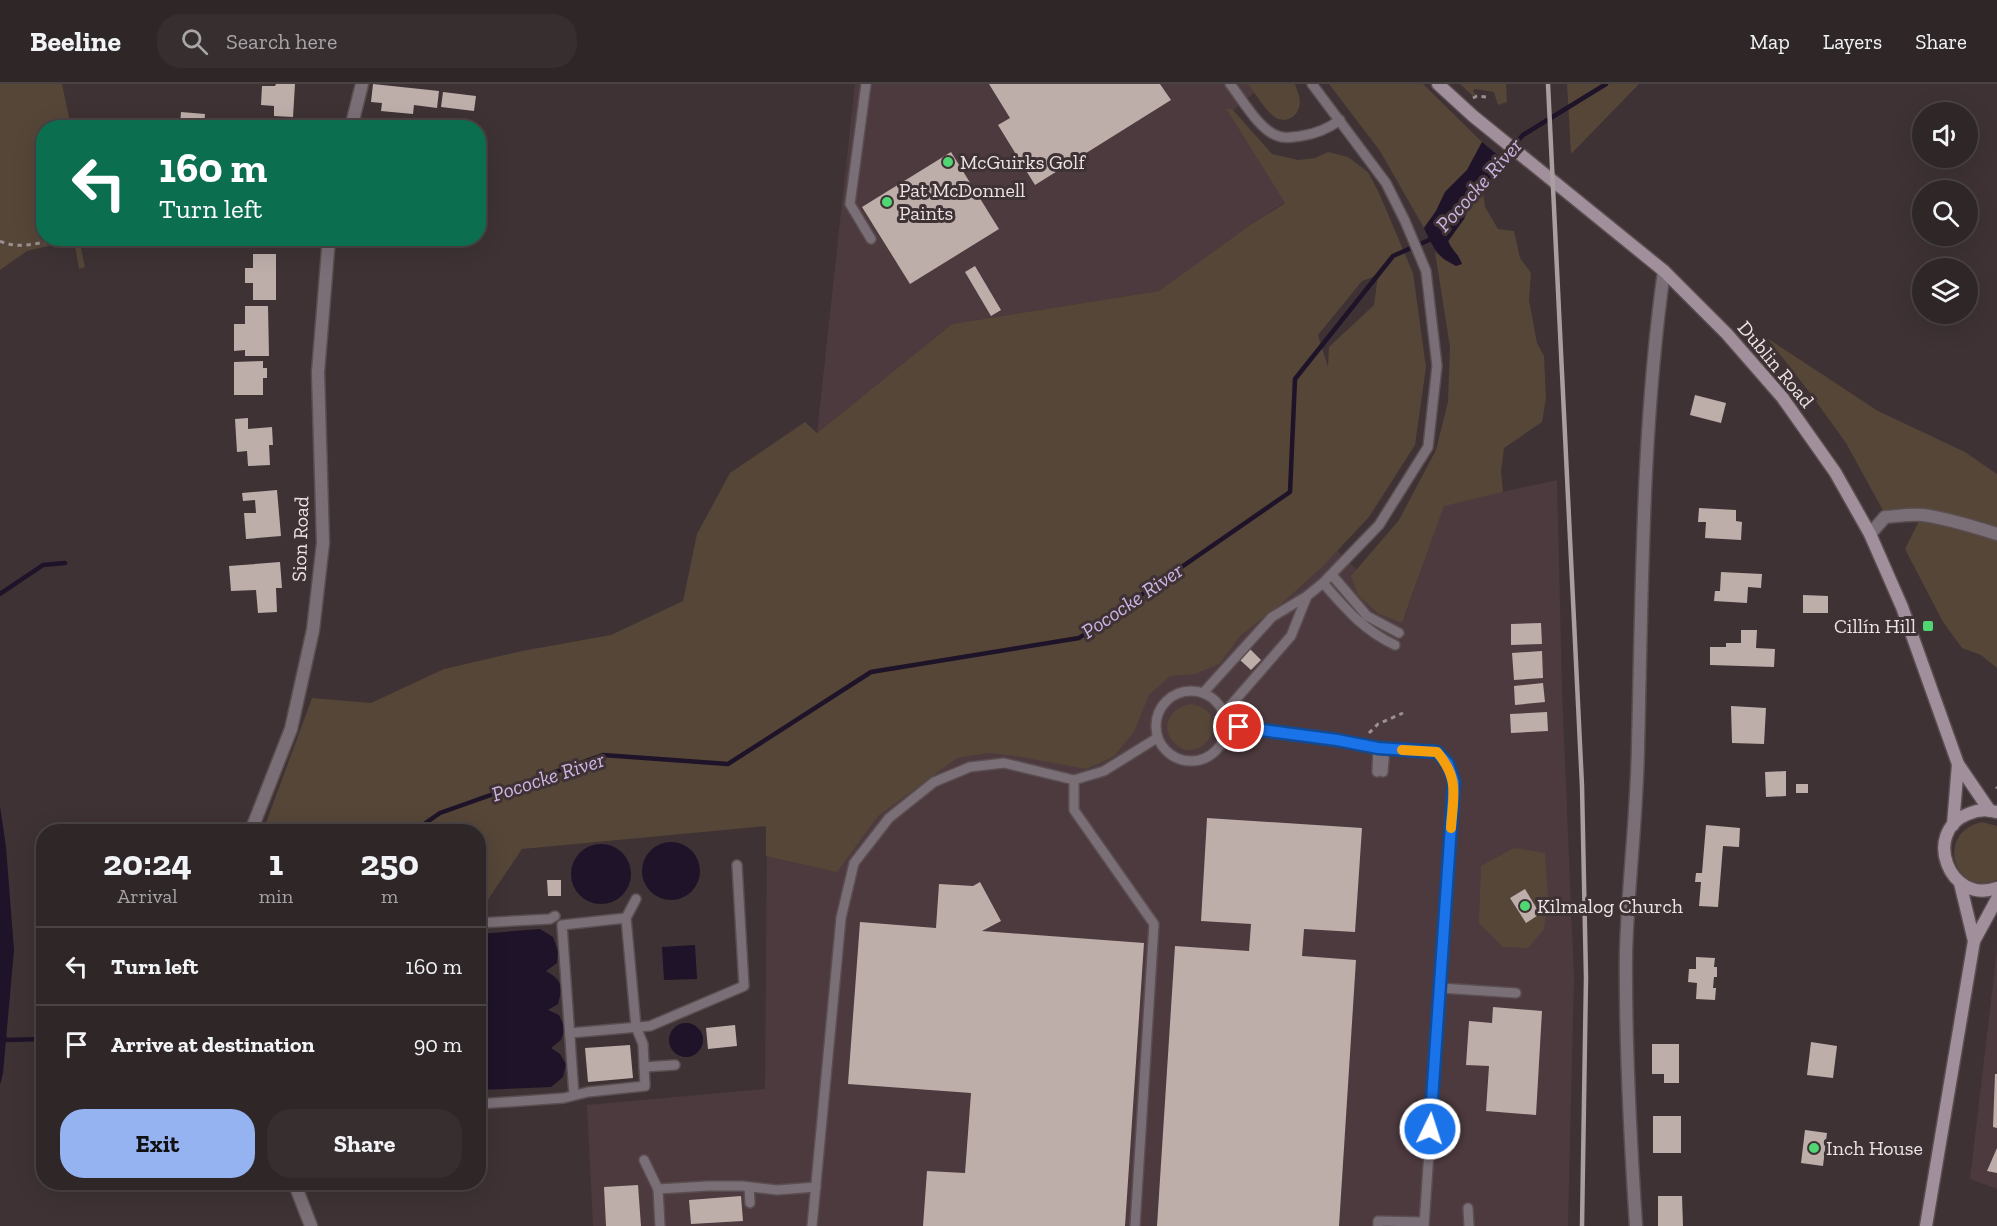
<!DOCTYPE html>
<html lang="en">
<head>
<meta charset="utf-8">
<style>
	body { margin:0; font-family:"Zilla Slab",serif; background:#362e2f; color:#f1f3f6; height:100vh; display:flex; flex-direction:column; font-size:22px; white-space:nowrap }
	* { box-sizing:border-box; margin:0 }
	p { font-size:20px; color:#a7a5a7 }
	.icon { flex:none; width:33px; height:33px; fill:none; stroke:currentColor; stroke-width:2; stroke-linecap:round; stroke-linejoin:round }
	.map { position:relative; flex:1; overflow:hidden }
	.drawer { position:absolute; left:36px; top:740px; width:450px; height:366px; display:flex; flex-direction:column; background:#2e2627; border-radius:24px; box-shadow:0 6px 24px #0002,0 0 0 2px #494344 }
	.drawer>* { flex:none }
	.banner { position:absolute; left:36px; top:36px; width:450px; height:126px; border-radius:24px; box-shadow:0 6px 24px #0002,0 0 0 2px #494344; background:#0b6e4f; color:#fff; overflow:hidden }
	.controls { position:absolute; left:1912px; top:18px; display:grid; gap:12px }
	.controls a { display:grid; place-items:center; width:66px; height:66px; border-radius:50%; background:#2e2627; box-shadow:0 6px 24px #0002,0 0 0 2px #494344; font-size:30px }
	.pin { position:absolute; display:grid; place-items:center; width:51px; height:51px; color:#fff; margin:-26px; border:3px solid #fff; border-radius:50%; box-shadow:0 2px 6px #0007 }
	.me { position:absolute; width:66px; margin:-33px; rotate:4deg; stroke-linejoin:round; filter:drop-shadow(0 0 4px #0008) }
	.turn { display:flex; align-items:center; gap:21px; height:126px; padding:0 24px; font-size:27px }
	.turn .icon { width:78px; height:78px; stroke-width:2.5 }
	.turn b { display:block; font-size:42px; line-height:51px }
	.eta { display:flex; justify-content:space-evenly; align-items:center; height:102px; text-align:center }
	.eta b { font-size:36px; font-weight:700; line-height:42px }
	.cta { display:flex; gap:12px; margin-top:auto; padding:12px 24px }
	.cta a { flex:1; height:69px; border-radius:24px; background:#95b2f1; color:#111; font-size:24px; font-weight:700; line-height:69px; text-align:center }
	.cta a+a { background:#362e2f; color:#f1f3f6 }
	ul { padding:0; list-style:none }
	li { display:flex; align-items:center; gap:18px; height:78px; padding:0 24px; border-top:2px solid #494344 }
	li div { flex:1 }
	li b { display:block; font-size:22px }
	li em { font-style:normal }
	header { display:flex; align-items:center; gap:36px; box-sizing:border-box; height:84px; padding:0 30px; background:#2e2627; border-bottom:2px solid #494344 }
	header strong { font-size:28px }
	nav { display:flex; gap:33px; margin-inline-start:auto; font-size:21px }
	.search { width:420px; height:54px; background:#362e2f; display:flex; align-items:center; gap:15px; box-sizing:border-box; padding:0 21px; border-radius:24px; color:#a7a5a7; font-size:22px }
	.map>svg:first-child { display:block }
	.built { fill:#4d3a3e }
	.green { fill:#554638; fill-rule:evenodd }
	.water { fill:#1e1328 }
	.lines { fill:none; stroke-linecap:round; stroke-linejoin:round }
	.stream { stroke:#1e1328; stroke-width:4.5 }
	.building { fill:#bdaeaa }
	.service-casing { stroke:#5a4e50; stroke-width:12 }
	.minor-casing { stroke:#5a4e50; stroke-width:15 }
	.tertiary-casing { stroke:#5a4e50; stroke-width:15 }
	.secondary-casing { stroke:#5a4e50; stroke-width:15 }
	.path { stroke:#9a9092; stroke-width:3; stroke-dasharray:4.5 4.5; stroke-linecap:butt }
	.service { stroke:#7b6f77; stroke-width:9 }
	.minor { stroke:#7b6f77; stroke-width:12 }
	.tertiary { stroke:#7b6f77; stroke-width:12 }
	.secondary { stroke:#a18f9c; stroke-width:12 }
	.rail { stroke:#a99ea0; stroke-width:4.5 }
	.route-casing { stroke:#114b97; stroke-width:15 }
	.route { stroke:#1a73e8; stroke-width:10 }
	.slow { stroke:#f59e0b; stroke-width:10 }
	.poi-dot { fill:#51d674; stroke:#3e3234; stroke-width:2 }
	.labels { text-anchor:middle; stroke-width:6; stroke-linejoin:round; paint-order:stroke }
	.poi-label { font-size:20px; fill:#ece3e5; stroke:#3e3234; text-anchor:start }
	.street-label { font-size:20px; fill:#ece3e5; stroke:#3e3234 }
	.water-label { font-size:21px; font-style:italic; fill:#ccb4e5; stroke:#3e3234 }
</style>
</head>
<body>
<header>
<strong>Beeline</strong>
<div class="search"><svg class="icon" aria-label="search" viewBox="0 0 24 24"><circle cx="10" cy="10" r="6"/><path d="M15 15l6 6"/></svg>Search here</div>
<nav><a>Map</a><a>Layers</a><a>Share</a></nav>
</header>
<div class="map">
<svg width="1997" height="1142" viewBox="0 0 1997 1142">
	<rect width="100%" height="100%" fill="#3e3234"/>
	<g class="built">
		<polygon points="855,0 1248,0 1255,8 1230,29 1285,118 1250,141 1159,207 952,240 817,349"/>
		<polygon points="1557,396 1562,605 1574,894 1568,1142 593,1142 587,1021 765,1005 767,742 1295,426 1405,532 1444,421"/>
		<polygon points="1997,866 1997,1105 1970,1095"/>
	</g>
	<g class="green">
		<polygon points="0,0 62,0 71,43 44,44 44,154 79,155 85,183 79,185 74,156 27,167 0,186"/>
		<path d="M1248 0H1295C1297 6 1300 12 1300 19 1299 31 1288 40 1276 34 1267 29 1255 9 1248 0Z"/>
		<polygon points="1329,0 1423,0 1482,58 1467,86 1445,108 1436,127 1424,144 1380,67"/>
		<polygon points="1460,0 1506,0 1507,18 1498,21 1494,8 1475,5 1473,7 1476,11 1473,12"/>
		<polygon points="1567,0 1639,0 1571,70"/>
		<path d="M1226 24 1233 26 1272 70 1298 76 1315 74 1328 68 1348 73 1368 88 1379 109 1413 189 1426 283 1415 361 1369 433 1321 484 1282 519 1240 552 1219 580 1195 590 1170 592 1149 611 1134 648 1113 673 1086 685 1016 672 988 669 957 674 878 732 837 788 766 772V742L522 765 479 829 478 747H263L312 614 371 619 444 585 522 567 611 551 683 517 697 450 730 389 805 338 817 349 952 240 1159 207 1250 141 1285 119ZM1378 191 1374 221 1329 263 1328 283 1318 251 1362 197Z"/>
		<polygon points="1483,109 1485,123 1498,145 1514,147 1520,174 1531,189 1529,216 1537,259 1544,272 1546,314 1542,338 1504,364 1501,387 1503,408 1444,422 1402,539 1379,530 1358,511 1351,492 1399,436 1436,366 1448,318 1450,263 1435,168 1446,177 1459,172 1452,166 1448,158 1464,135 1472,115"/>
		<polygon points="1767,254 1878,327 1965,368 1997,390 1997,584 1981,571 1962,564 1943,538 1905,465 1919,437 1886,432 1846,359 1810,309"/>
		<path d="M1191 620C1239 629 1198 690 1172 656 1159 640 1174 622 1191 620Z"/>
		<path d="M1982 738 1997 742V796C1954 813 1934 749 1982 738Z"/>
		<polygon points="1514,764 1545,769 1548,815 1544,845 1528,864 1503,863 1479,839 1481,782"/>
	</g>
	<g class="water">
		<path d="M1482 58 1506 78 1497 86 1483 109 1472 115 1464 135 1448 157C1452 166 1459 171 1462 180L1456 182C1436 172 1433 163 1424 144L1436 127 1445 108 1467 86Z"/>
		<polygon points="0,722 6,763 14,866 3,989 0,1001"/>
		<circle cx="671" cy="787" r="29"/>
		<circle cx="601" cy="790" r="30"/>
		<path d="M540 845 553 853 558 867 557 879 546 887C562 896 563 902 558 920L548 926 559 931 565 944 561 956 551 964 560 970 566 980 563 993 551 1003 479 1006V850Z"/>
		<polygon points="695,861 697,895 664,896 662,863"/>
		<circle cx="686" cy="956" r="17"/>
	</g>
	<g class="lines">
		<g class="stream">
			<polyline points="1499,77 1523,51 1606,0"/>
			<polyline points="0,510 43,481 65,479"/>
			<polyline points="414,747 440,729 603,671 728,680 871,588 1079,554 1290,408 1295,295 1393,172 1429,156 1433,150"/>
			<polyline points="0,949 6,956 44,955"/>
		</g>
	</g>
	<g class="building">
		<polygon points="276,0 295,0 293,33 274,32 274,22 261,21 262,2 275,2"/>
		<polygon points="373,0 439,7 437,24 414,21 413,30 381,27 382,19 371,18"/>
		<polygon points="989,0 1160,0 1171,16 1035,101 998,41 1010,34"/>
		<polygon points="443,8 476,12 474,27 441,23"/>
		<polygon points="181,28 205,30 204,43 180,41"/>
		<polygon points="951,68 999,145 910,200 862,123"/>
		<polygon points="257,154 279,154 279,161 257,160"/>
		<polygon points="253,170 276,170 276,216 253,216 253,199 245,199 245,184 253,184"/>
		<polygon points="975,182 1001,226 991,232 965,188"/>
		<polygon points="245,222 268,222 269,272 245,272 245,266 234,267 234,240 245,240"/>
		<polygon points="263,277 263,284 267,284 267,294 263,294 263,311 234,311 234,278"/>
		<polygon points="1695,311 1726,319 1721,339 1690,331"/>
		<polygon points="248,334 248,345 272,343 273,361 269,361 270,381 248,382 247,367 237,368 235,335"/>
		<polygon points="277,406 281,452 246,455 244,429 256,429 255,416 243,417 242,409"/>
		<polygon points="1699,424 1736,426 1736,437 1742,438 1741,456 1705,454 1706,438 1698,438"/>
		<polygon points="280,478 282,504 276,504 277,528 258,529 256,506 231,507 229,482"/>
		<polygon points="1721,488 1762,490 1761,504 1748,503 1747,519 1714,517 1715,507 1720,507"/>
		<polygon points="1803,511 1828,512 1828,529 1803,529"/>
		<polygon points="1541,539 1542,560 1511,561 1511,540"/>
		<polygon points="1741,546 1757,546 1756,564 1775,565 1774,583 1710,581 1710,563 1726,563 1726,559 1741,559"/>
		<polygon points="1250,565 1261,576 1251,586 1240,576"/>
		<polygon points="1542,567 1543,594 1514,596 1512,569"/>
		<polygon points="1543,599 1545,618 1515,621 1514,602"/>
		<polygon points="1731,622 1766,624 1764,660 1732,659"/>
		<polygon points="1547,628 1548,647 1511,649 1510,630"/>
		<polygon points="1786,687 1786,712 1766,713 1765,688"/>
		<rect x="1796" y="700" width="12" height="9"/>
		<polygon points="1207,734 1362,744 1355,848 1304,845 1302,872 1356,876 1339,1142 1157,1142 1175,862 1249,867 1251,840 1201,837"/>
		<polygon points="1706,741 1740,744 1739,763 1723,762 1718,823 1699,822 1701,798 1695,798 1696,789 1702,789"/>
		<polygon points="547,796 561,796 561,812 548,812"/>
		<polygon points="980,798 1001,837 982,847 1144,859 1125,1142 923,1142 927,1087 965,1089 971,1009 848,1000 860,838 936,844 939,800 973,802"/>
		<polygon points="1525,805 1540,830 1526,839 1510,814"/>
		<polygon points="1696,873 1715,874 1714,883 1717,883 1717,893 1714,893 1713,904 1716,904 1715,916 1696,915 1697,899 1688,898 1689,885 1696,885"/>
		<polygon points="1493,923 1542,927 1536,1031 1486,1027 1489,982 1466,981 1469,937 1492,939"/>
		<polygon points="735,941 737,962 708,965 706,944"/>
		<polygon points="1811,958 1837,962 1833,994 1807,991"/>
		<polygon points="1652,960 1679,960 1679,999 1664,999 1664,990 1652,990"/>
		<polygon points="630,961 633,994 588,998 585,964"/>
		<polygon points="1995,990 1997,990 1997,1044 1993,1043"/>
		<rect x="1653" y="1032" width="28" height="37"/>
		<polygon points="1805,1046 1827,1049 1823,1082 1801,1079"/>
		<polygon points="1997,1064 1997,1089 1987,1087"/>
		<polygon points="638,1101 641,1142 606,1142 604,1103"/>
		<polygon points="741,1112 743,1137 691,1140 689,1116"/>
		<polygon points="1658,1112 1682,1112 1683,1142 1658,1142"/>
	</g>
	<g class="lines">
		<g class="service-casing">
			<g id="service">
				<polyline points="866,0 850,120 871,155"/>
				<path d="M1230 0C1242 15 1260 47 1278 52 1285 55 1293 53 1301 52 1315 50 1329 44 1340 36"/>
				<polyline points="1332,491 1367,532 1399,549"/>
				<path d="M1323 499C1346 525 1363 546 1395 561"/>
				<circle cx="1191" cy="642" r="35"/>
				<polyline points="1203,609 1272,533 1307,512 1323,499 1379,441 1428,363 1437,282 1426,187 1405,137 1386,99 1312,0"/>
				<polyline points="1224,629 1291,552 1307,512"/>
				<polyline points="1226,647 1239,643 1248,643 1268,647 1337,656 1378,664 1437,668 1448,680 1454,697 1424,1142"/>
				<polyline points="1377,688 1378,664"/>
				<polyline points="1383,688 1385,664"/>
				<polyline points="1074,696 1074,726 1154,840 1135,1142"/>
				<polyline points="626,834 636,815"/>
				<polyline points="478,839 550,835 555,832"/>
				<polyline points="1440,904 1516,909"/>
				<polyline points="570,949 650,942 744,902 737,781"/>
				<polyline points="644,983 675,981"/>
				<polyline points="478,1020 564,1014 588,1008 645,1002 643,960 636,943 626,834 562,841 574,1011"/>
				<polyline points="644,1076 658,1105"/>
				<polyline points="749,1103 750,1119"/>
				<polyline points="1468,1124 1469,1142"/>
				<polyline points="660,1142 658,1105 708,1102 742,1102 777,1106 816,1103"/>
				<polyline points="812,1142 841,834 854,779 889,734 934,698 970,683 1004,679 1074,696 1104,687 1157,654"/>
				<polyline points="1378,1142 1378,1137 1424,1138"/>
			</g>
		</g>
		<g class="minor-casing">
			<g id="minor">
				<path d="M1870 450 1885 433C1898 432 1911 430 1923 431 1945 434 1975 443 1997 450"/>
				<path d="M1636 1142C1630 1051 1625 960 1626 868 1628 799 1637 731 1638 662 1642 504 1642 344 1664 187"/>
			</g>
		</g>
		<g class="tertiary-casing">
			<g id="tertiary">
				<polyline points="351,44 362,0"/>
				<polyline points="251,747 291,645 313,546 323,459 318,288 329,154"/>
				<polyline points="294,1098 311,1142"/>
			</g>
		</g>
		<g class="secondary-casing">
			<g id="secondary">
				<polyline points="1438,0 1473,32 1664,187 1727,250 1782,313 1835,388 1870,450 1902,523 1958,680 1990,727"/>
				<path d="M1996 728C1986 725 1977 726 1968 730 1922 748 1949 821 1997 804"/>
				<polyline points="1953,741 1958,680"/>
				<polyline points="1960,799 1974,857"/>
				<polyline points="1926,1142 1974,857 1997,815"/>
			</g>
		</g>
		<g class="path">
			<polyline points="1473,14 1477,12 1486,13"/>
			<path d="M0 157C19 166 40 159 60 154"/>
			<polyline points="1369,649 1378,640 1403,629"/>
			<polyline points="1996,703 1997,704"/>
		</g>
		<use href="#service" class="service"/>
		<use href="#minor" class="minor"/>
		<use href="#tertiary" class="tertiary"/>
		<use href="#secondary" class="secondary"/>
		<polyline class="rail" points="1548,0 1582,702 1586,894 1582,1142"/>
	</g>
	<g class="lines">
		<g class="route-casing">
			<polyline id="route" points="1239,643 1337,656 1378,664 1437,668 1448,680 1454,698 1430,1045"/>
		</g>
		<use href="#route" class="route"/>
		<path class="slow" d="M1402 666 1437 668C1460 695 1453 712 1451 744"/>
	</g>
	<g class="poi-dot">
		<circle cx="948" cy="78" r="6"/>
		<circle cx="887" cy="118" r="6"/>
		<rect x="1922" y="536" width="12" height="12" rx="3"/>
		<circle cx="1525" cy="822" r="6"/>
		<circle cx="1814" cy="1064" r="6"/>
	</g>
	<g class="labels">
		<g class="poi-label">
			<text x="960" y="85">McGuirks Golf</text>
			<text x="899" y="113">Pat McDonnell<tspan x="899" dy="23">Paints</tspan></text>
			<text x="1916" y="549" text-anchor="end">Cillín Hill</text>
			<text x="1537" y="829">Kilmalog Church</text>
			<text x="1826" y="1071">Inch House</text>
		</g>
		<g class="street-label">
			<text transform="translate(1776 280) rotate(50)" y="7">Dublin Road</text>
			<text transform="translate(300 455) rotate(-88)" y="7">Sion Road</text>
		</g>
		<g class="water-label">
			<text transform="translate(1479 101) rotate(-48)" y="7">Pococke River</text>
			<text transform="translate(1132 517) rotate(-34)" y="7">Pococke River</text>
			<text transform="translate(548 693) rotate(-18)" y="7">Pococke River</text>
		</g>
	</g>
</svg>
<div class="controls">
<a><svg class="icon" aria-label="sound" viewBox="0 0 24 24"><path d="M4 9h4l5-4v14l-5-4H4zM17 9q2 3 0 6"/></svg></a>
<a><svg class="icon" aria-label="search" viewBox="0 0 24 24"><circle cx="10" cy="10" r="6"/><path d="M15 15l6 6"/></svg></a>
<a><svg class="icon" aria-label="layers" viewBox="0 0 24 24"><path d="M12 4l9 5-9 5-9-5zM3 14l9 5 9-5"/></svg></a>
</div>
<div class="pin" style="left:1239px;top:643px;background:#d93025"><svg class="icon" aria-label="arrive" viewBox="0 0 24 24"><path d="M6 21V4h12l-3 4 3 4H6"/></svg></div>
<svg class="me" style="left:1430px;top:1045px" viewBox="-20 -20 40 40"><circle r="17" fill="#1a73e8" stroke="#fff" stroke-width="3"/><path d="M0-11L8 9 0 5-8 9z" fill="#fff"/></svg>
<div class="banner">
<div class="turn"><svg class="icon" aria-label="left" viewBox="0 0 24 24"><path d="M17 20v-9H6M10 6l-5 5 5 5"/></svg><div><b>160 m</b>Turn left</div></div>
</div>
<section class="drawer">
<div class="eta">
<div><b>20:24</b><p>Arrival</p></div>
<div><b>1</b><p>min</p></div>
<div><b>250</b><p>m</p></div>
</div>
<ul>
<li><svg class="icon" aria-label="left" viewBox="0 0 24 24"><path d="M17 20v-9H6M10 6l-5 5 5 5"/></svg><div><b>Turn left</b></div><em>160 m</em></li>
<li><svg class="icon" aria-label="arrive" viewBox="0 0 24 24"><path d="M6 21V4h12l-3 4 3 4H6"/></svg><div><b>Arrive at destination</b></div><em>90 m</em></li>
</ul>
<div class="cta"><a>Exit</a><a>Share</a></div>
</section>
</div>
</body>
</html>
